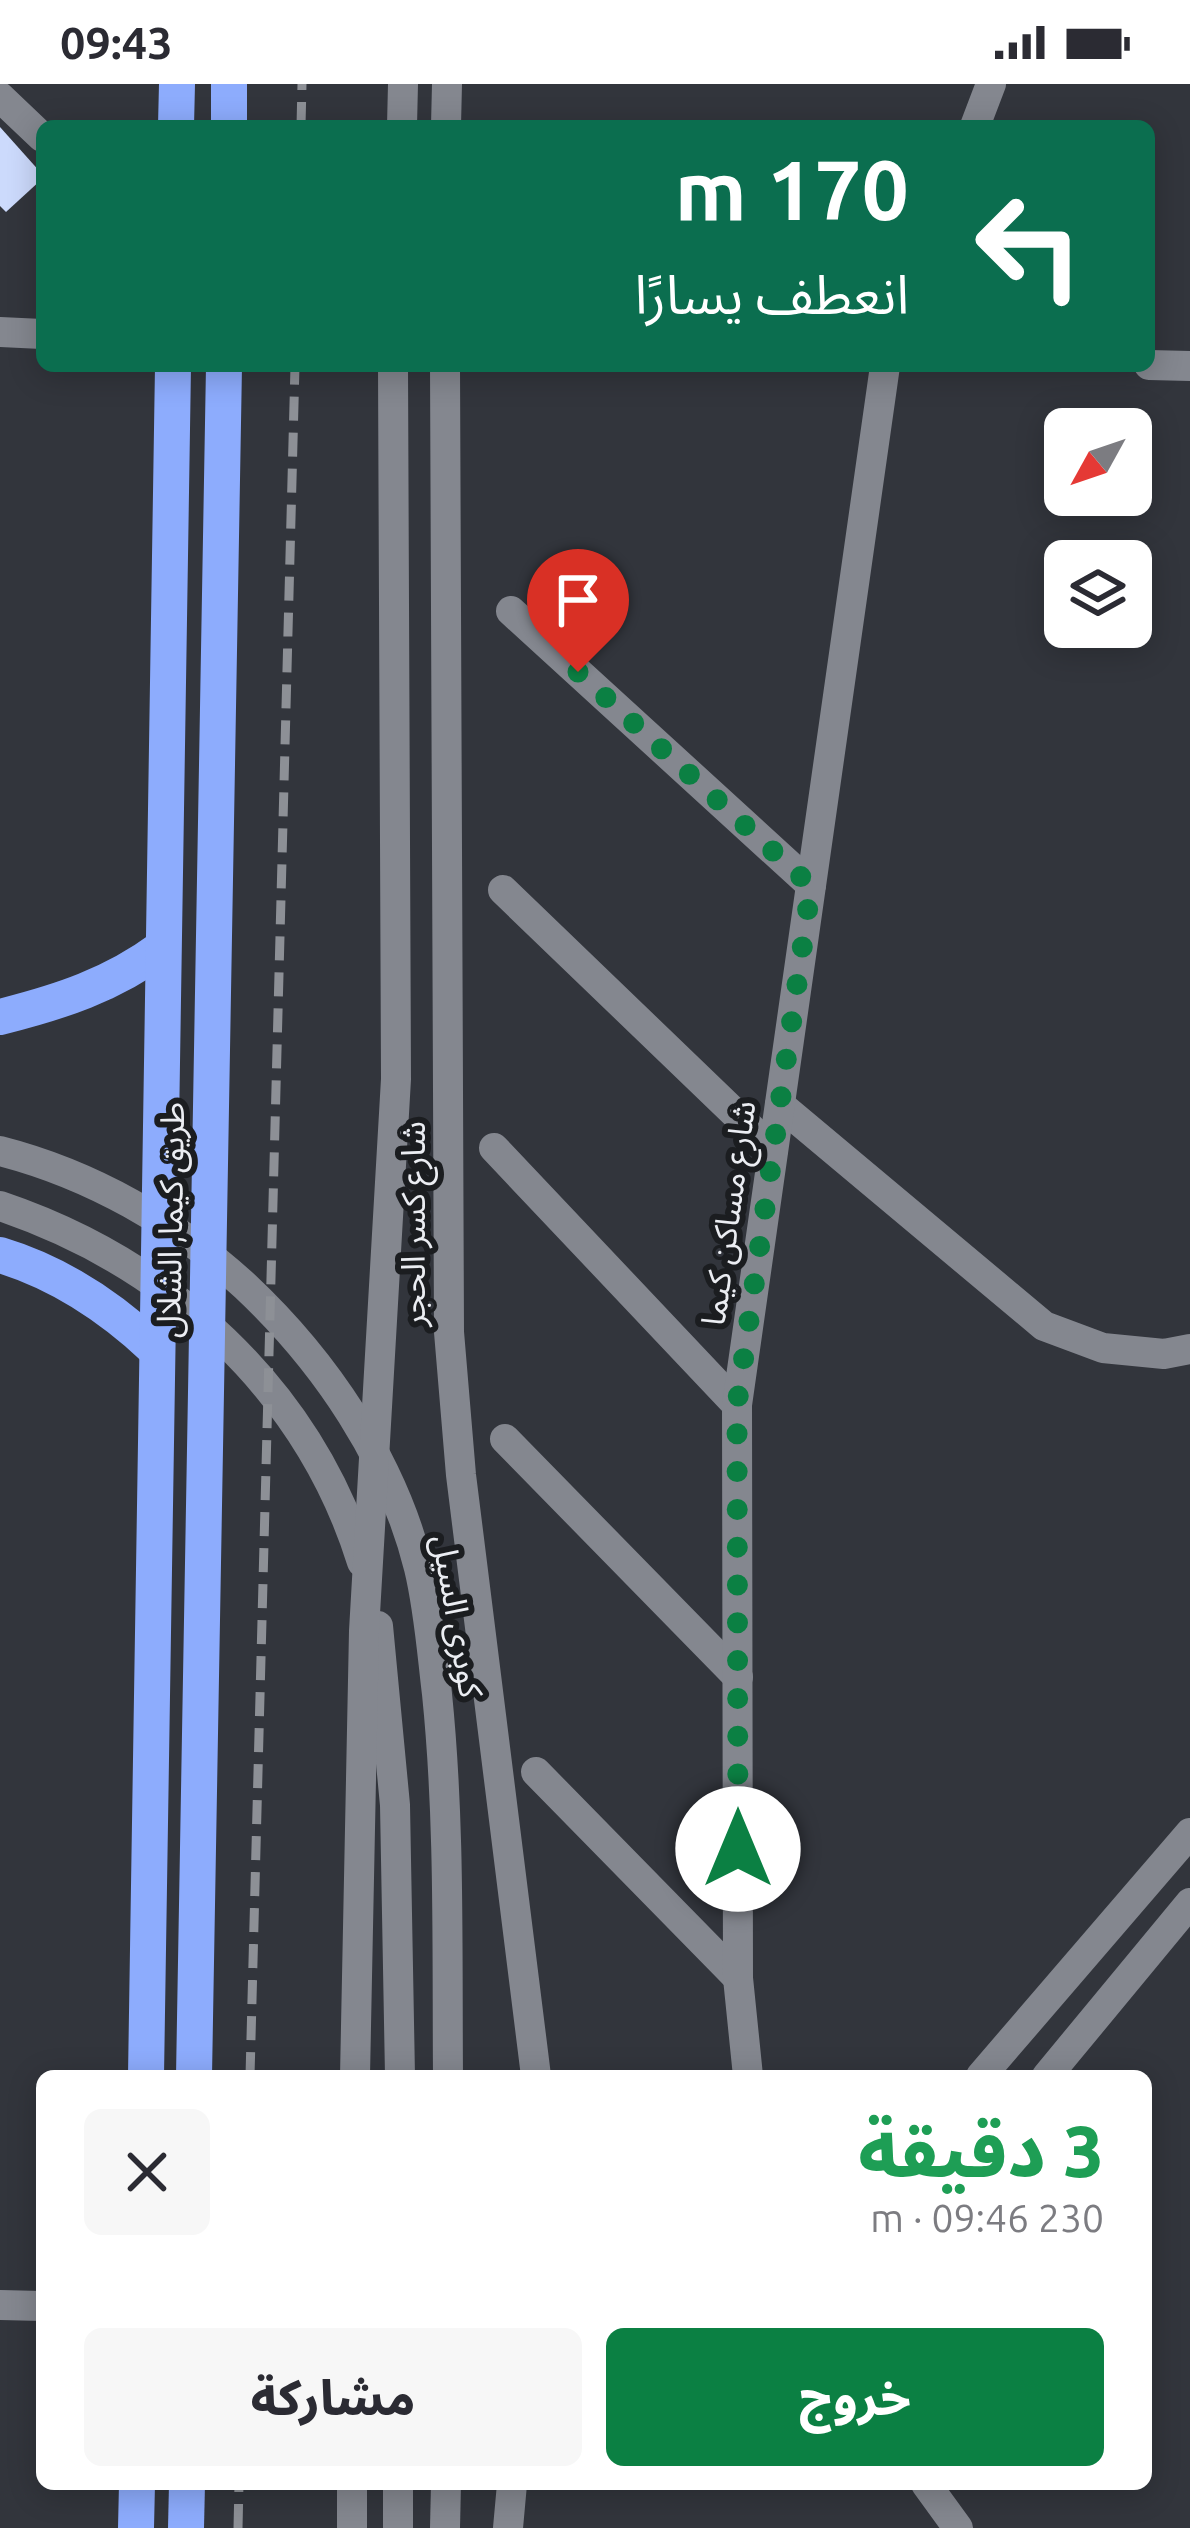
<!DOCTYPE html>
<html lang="ar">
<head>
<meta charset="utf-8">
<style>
	body { margin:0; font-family:Ubuntu,"Noto Sans Arabic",sans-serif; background:#f7f7f7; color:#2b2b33; direction:rtl; height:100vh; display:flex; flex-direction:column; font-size:45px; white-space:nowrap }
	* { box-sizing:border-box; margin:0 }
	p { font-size:39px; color:#7c7c81 }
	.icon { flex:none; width:66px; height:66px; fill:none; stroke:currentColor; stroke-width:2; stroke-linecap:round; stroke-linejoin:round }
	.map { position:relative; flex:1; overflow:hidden; direction:ltr }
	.side { position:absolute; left:36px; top:1986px; width:1116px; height:420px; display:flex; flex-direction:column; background:#fff; border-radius:18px; box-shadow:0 6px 30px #0003; direction:rtl }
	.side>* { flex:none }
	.top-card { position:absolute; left:36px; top:36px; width:1119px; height:252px; border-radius:18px; box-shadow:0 6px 30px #0003; direction:rtl; background:#0b6e4f; color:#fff; overflow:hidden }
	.needle { width:78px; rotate:230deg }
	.controls { position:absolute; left:1044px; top:324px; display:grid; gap:24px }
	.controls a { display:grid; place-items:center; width:108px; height:108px; border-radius:18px; background:#fff; box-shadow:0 6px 30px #0003; font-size:60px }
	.pin { position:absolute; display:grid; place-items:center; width:102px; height:102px; color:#fff; margin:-123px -51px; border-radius:50% 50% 50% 0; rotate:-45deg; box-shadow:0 0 12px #0007 }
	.pin .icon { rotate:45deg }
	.me { position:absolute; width:132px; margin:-66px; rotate:0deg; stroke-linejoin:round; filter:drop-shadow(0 0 9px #0008) }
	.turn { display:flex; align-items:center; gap:42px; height:252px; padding:0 48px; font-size:54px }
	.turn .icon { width:156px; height:156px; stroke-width:2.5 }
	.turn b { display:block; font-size:84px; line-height:102px }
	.round { display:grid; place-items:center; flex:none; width:126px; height:126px; border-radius:18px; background:#f7f7f7 }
	.head { display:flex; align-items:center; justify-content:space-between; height:204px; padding:0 48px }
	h1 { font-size:72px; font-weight:800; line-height:90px; color:#1e9e55 }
	.button { display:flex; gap:24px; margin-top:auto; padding:24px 48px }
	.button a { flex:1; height:138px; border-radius:18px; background:#0b8043; color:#fff; font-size:48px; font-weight:800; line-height:138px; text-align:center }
	.button a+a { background:#f7f7f7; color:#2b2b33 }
	.status { display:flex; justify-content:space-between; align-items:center; height:84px; padding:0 60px; background:#fff; direction:ltr }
	.status svg { height:33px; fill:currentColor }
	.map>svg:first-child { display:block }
	.building { fill:#ccdafc }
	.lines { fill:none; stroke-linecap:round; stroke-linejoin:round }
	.street { stroke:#84878f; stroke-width:30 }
	.secondary { stroke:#84878f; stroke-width:30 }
	.highway { stroke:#8dacfd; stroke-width:36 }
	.rail { stroke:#8d9096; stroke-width:9; stroke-dasharray:24 12; stroke-linecap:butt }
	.route { stroke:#0b8043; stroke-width:21; stroke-dasharray:0 37.8 }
	.labels { text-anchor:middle; stroke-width:12; stroke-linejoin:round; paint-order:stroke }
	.street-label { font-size:33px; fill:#ebedf2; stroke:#1b1d20 }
</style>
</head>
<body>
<div class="status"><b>09:43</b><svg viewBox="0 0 49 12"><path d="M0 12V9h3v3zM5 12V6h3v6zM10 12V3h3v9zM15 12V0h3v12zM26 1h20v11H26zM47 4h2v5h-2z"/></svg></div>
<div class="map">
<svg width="1190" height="2444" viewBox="0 0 1190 2444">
	<rect width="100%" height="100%" fill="#32353c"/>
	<polygon class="building" points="0,43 42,90 42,95 6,128 0,122"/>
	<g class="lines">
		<g class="street">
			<polyline points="0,13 42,53"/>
			<polyline points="975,42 991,0"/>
			<polyline points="0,248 42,250"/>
			<polyline points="1149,281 1190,282"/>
			<polyline points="511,527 811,801"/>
			<polyline points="503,806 773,1066"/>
			<polyline points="780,1021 1044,1242 1103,1264 1164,1270 1190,1265"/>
			<polyline points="494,1064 737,1321"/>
			<polyline points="505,1355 738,1593"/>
			<polyline points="536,1688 738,1894"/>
			<polyline points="748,1992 738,1894 737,1321 885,282"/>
			<polyline points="981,1992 1190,1749"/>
			<polyline points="1047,1992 1190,1819"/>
			<polyline points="0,2221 42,2222"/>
			<polyline points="926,2400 958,2444"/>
		</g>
		<g class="secondary">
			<polyline points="402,42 403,0"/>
			<polyline points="446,42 447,0"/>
			<polyline points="445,282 449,1248 461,1391 536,1992"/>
			<path d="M0 1067C90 1090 177 1139 245 1202 325 1277 392 1376 419 1484 429 1525 432 1569 437 1610 450 1737 447 1865 448 1992"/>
			<path d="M0 1122C169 1179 308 1305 362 1478"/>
			<polyline points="378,1542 395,1721 400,1992"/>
			<polyline points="355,1992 364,1547 396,995 393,282"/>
			<polyline points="352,2444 352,2400"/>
			<polyline points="398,2444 398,2400"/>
			<polyline points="445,2444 446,2400"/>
			<polyline points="508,2444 512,2400"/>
		</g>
		<g class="highway">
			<polyline points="176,42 177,0"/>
			<polyline points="229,42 229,0"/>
			<path d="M0 933C60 918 112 901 162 864"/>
			<path d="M0 1171C60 1189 109 1222 154 1264"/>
			<polyline points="146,1992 173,282"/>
			<polyline points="194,1992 224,282"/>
			<polyline points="136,2444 137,2400"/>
			<polyline points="186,2444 187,2400"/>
		</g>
		<g class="rail">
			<polyline points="301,42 302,0"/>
			<polyline points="250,1992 295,282"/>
			<polyline points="238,2444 239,2400"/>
		</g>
	</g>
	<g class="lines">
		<polyline class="route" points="578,588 811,802 737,1321 738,1765"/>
	</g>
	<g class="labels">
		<g class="street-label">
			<text transform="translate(728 1129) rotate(-82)" y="12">شارع مساكن كيما</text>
			<text transform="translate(170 1136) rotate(-89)" y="12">طريق كيما, الشلال</text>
			<text transform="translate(413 1140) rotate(-90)" y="12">شارع كسر الحجر</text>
			<text transform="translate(458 1532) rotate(80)" y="12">كوبرى السيل</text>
		</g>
	</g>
</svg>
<div class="controls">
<a><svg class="needle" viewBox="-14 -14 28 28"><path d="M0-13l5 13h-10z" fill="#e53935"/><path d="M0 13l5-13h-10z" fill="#7c7c81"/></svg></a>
<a><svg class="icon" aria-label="layers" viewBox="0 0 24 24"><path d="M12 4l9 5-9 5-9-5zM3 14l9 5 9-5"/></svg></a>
</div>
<div class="pin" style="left:578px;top:588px;background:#d93025"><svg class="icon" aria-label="arrive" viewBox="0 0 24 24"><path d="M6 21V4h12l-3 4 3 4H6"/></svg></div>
<svg class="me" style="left:738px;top:1765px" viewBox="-20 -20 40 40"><circle r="19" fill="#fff"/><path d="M0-13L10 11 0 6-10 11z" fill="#0b8043"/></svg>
<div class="top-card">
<div class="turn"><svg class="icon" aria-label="left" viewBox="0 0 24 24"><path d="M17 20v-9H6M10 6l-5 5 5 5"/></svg><div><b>170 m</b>انعطف يسارًا</div></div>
</div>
<section class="side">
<div class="head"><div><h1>3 دقيقة</h1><p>230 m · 09:46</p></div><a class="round"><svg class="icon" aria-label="close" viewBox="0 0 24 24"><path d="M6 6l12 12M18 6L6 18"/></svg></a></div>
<div class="button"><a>خروج</a><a>مشاركة</a></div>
</section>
</div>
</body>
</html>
